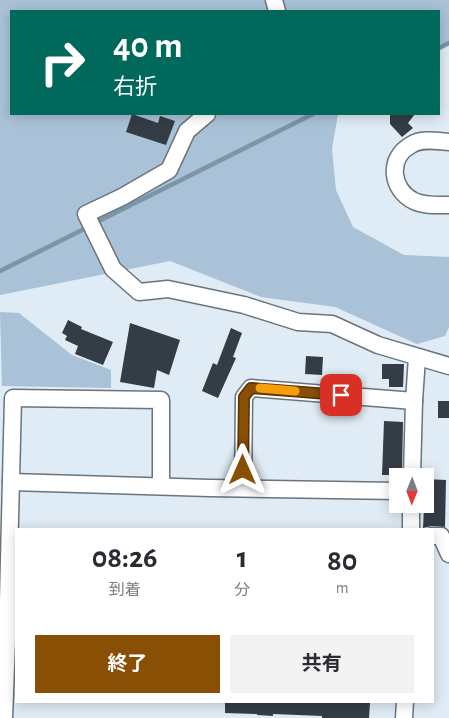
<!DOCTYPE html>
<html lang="ja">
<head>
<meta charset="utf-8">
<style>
	body { margin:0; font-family:"Alegreya Sans","Noto Sans JP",sans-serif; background:#f2f2f3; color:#2b2b33; height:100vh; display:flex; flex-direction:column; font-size:19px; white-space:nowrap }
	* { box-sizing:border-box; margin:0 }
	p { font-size:16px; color:#7c7c81 }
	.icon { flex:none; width:28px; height:28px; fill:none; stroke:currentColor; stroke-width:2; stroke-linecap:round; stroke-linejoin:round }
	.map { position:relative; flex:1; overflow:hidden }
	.drawer { position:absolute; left:15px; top:528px; width:419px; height:175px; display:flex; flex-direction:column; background:#fff; border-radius:0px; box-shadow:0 2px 12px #0003 }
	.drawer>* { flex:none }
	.top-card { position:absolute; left:10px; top:10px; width:430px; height:105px; border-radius:0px; box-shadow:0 2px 12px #0003; background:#00695c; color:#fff; overflow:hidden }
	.needle { width:32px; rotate:181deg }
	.controls { position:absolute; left:389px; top:468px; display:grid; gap:10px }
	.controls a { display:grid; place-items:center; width:45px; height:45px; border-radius:0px; background:#fff; box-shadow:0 2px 12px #0003; font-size:25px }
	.pin { position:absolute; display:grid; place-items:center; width:42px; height:42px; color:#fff; margin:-21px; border-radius:10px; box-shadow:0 2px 8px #0006 }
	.me { position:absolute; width:55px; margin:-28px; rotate:0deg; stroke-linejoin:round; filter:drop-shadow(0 0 4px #0008) }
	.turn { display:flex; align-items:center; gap:18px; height:105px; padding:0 20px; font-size:22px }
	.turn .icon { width:65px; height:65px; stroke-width:2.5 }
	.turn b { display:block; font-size:35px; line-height:42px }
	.eta { display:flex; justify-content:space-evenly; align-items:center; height:85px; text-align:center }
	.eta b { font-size:30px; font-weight:700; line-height:35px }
	.cta { display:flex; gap:10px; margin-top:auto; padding:10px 20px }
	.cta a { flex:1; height:58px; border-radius:0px; background:#884f05; color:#fff; font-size:20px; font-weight:700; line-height:58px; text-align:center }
	.cta a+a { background:#f2f2f3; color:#2b2b33 }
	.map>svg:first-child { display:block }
	.green { fill:#aac2d7 }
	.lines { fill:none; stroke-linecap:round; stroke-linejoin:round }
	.stream { stroke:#7c94a8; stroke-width:4.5 }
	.building { fill:#343d45 }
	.street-casing { stroke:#69747c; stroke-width:19 }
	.street { stroke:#fff; stroke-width:16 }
	.route-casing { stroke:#583303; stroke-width:12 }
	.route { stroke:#884f05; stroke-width:9 }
	.slow { stroke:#f59e0b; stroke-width:9 }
</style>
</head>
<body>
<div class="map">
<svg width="449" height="718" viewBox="0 0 449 718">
	<rect width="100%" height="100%" fill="#dfebf5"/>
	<g class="green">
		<polygon points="0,0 449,0 449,43 439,45 439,11 11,11 11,114 338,114 332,149 336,190 353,227 404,255 449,257 449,327 445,336 417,344 335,307 261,297 170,261 0,295"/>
		<polygon points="0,312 19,313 72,355 111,370 111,388 2,386"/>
	</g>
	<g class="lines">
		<g class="stream">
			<polyline points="439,48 449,43"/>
			<polyline points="95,223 313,114"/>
			<polyline points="0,271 88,227"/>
		</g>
	</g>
	<g class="building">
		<polygon points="132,114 158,123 160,116 175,121 166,145 126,132"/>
		<polygon points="390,114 415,114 408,123 413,128 402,137 390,124"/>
		<polygon points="68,320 82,327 81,329 113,342 103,365 75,354 78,346 65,340 67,336 62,333"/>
		<polygon points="130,323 180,340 169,375 157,370 154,388 120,382"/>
		<polygon points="231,328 242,333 233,357 236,358 218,398 202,391 213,363 217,365"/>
		<polygon points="306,356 323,357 322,375 305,374"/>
		<polygon points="382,364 404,364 403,387 389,387 389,379 382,379"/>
		<rect x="438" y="401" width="11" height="17"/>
		<polygon points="384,421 403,422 402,473 395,473 394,475 382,475"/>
		<polygon points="425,479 446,480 445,527 432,526 423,528 424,508 425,508"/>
		<polygon points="225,701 367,701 367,703 370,703 369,718 322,718 322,716 273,714 273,716 257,715 257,714 225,713"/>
	</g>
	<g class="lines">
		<g class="street-casing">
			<g id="street">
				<polyline points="274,0 277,11"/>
				<polyline points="207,114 187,131 169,170 122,197 86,214 113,269 139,292 168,289 244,305 298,322 332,324 378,345 449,366"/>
				<path d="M449 142C437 141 421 138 411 145 387 158 391 190 414 201 424 206 438 205 449 205"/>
				<polyline points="412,476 414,401 417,357"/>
				<polyline points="11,482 210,488 398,491"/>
				<polyline points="243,488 244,397 251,388 414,401"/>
				<polyline points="411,529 411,504"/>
				<polyline points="432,536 441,536 449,554"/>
				<polyline points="4,718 7,641 13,398 161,400 161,486"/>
				<polyline points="404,718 405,701"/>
			</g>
		</g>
		<use href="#street" class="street"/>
	</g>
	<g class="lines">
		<g class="route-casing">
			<polyline id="route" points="243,470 244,397 251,388 341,395"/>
		</g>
		<use href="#route" class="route"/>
		<polyline class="slow" points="260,388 295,391"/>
	</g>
</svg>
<div class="controls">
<a><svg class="needle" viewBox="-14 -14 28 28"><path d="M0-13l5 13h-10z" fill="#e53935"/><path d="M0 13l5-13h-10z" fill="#7c7c81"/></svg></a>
</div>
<div class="pin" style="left:341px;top:395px;background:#d93025"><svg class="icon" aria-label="arrive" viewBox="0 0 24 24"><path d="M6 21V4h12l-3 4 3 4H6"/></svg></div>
<svg class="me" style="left:243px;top:470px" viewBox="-20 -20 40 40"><path d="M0-17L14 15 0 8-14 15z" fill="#884f05" stroke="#fff" stroke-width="4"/></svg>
<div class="top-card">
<div class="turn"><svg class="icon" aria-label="right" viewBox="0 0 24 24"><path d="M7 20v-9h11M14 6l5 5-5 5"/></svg><div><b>40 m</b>右折</div></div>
</div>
<section class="drawer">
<div class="eta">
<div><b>08:26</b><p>到着</p></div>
<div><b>1</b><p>分</p></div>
<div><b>80</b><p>m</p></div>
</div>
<div class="cta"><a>終了</a><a>共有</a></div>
</section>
</div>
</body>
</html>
